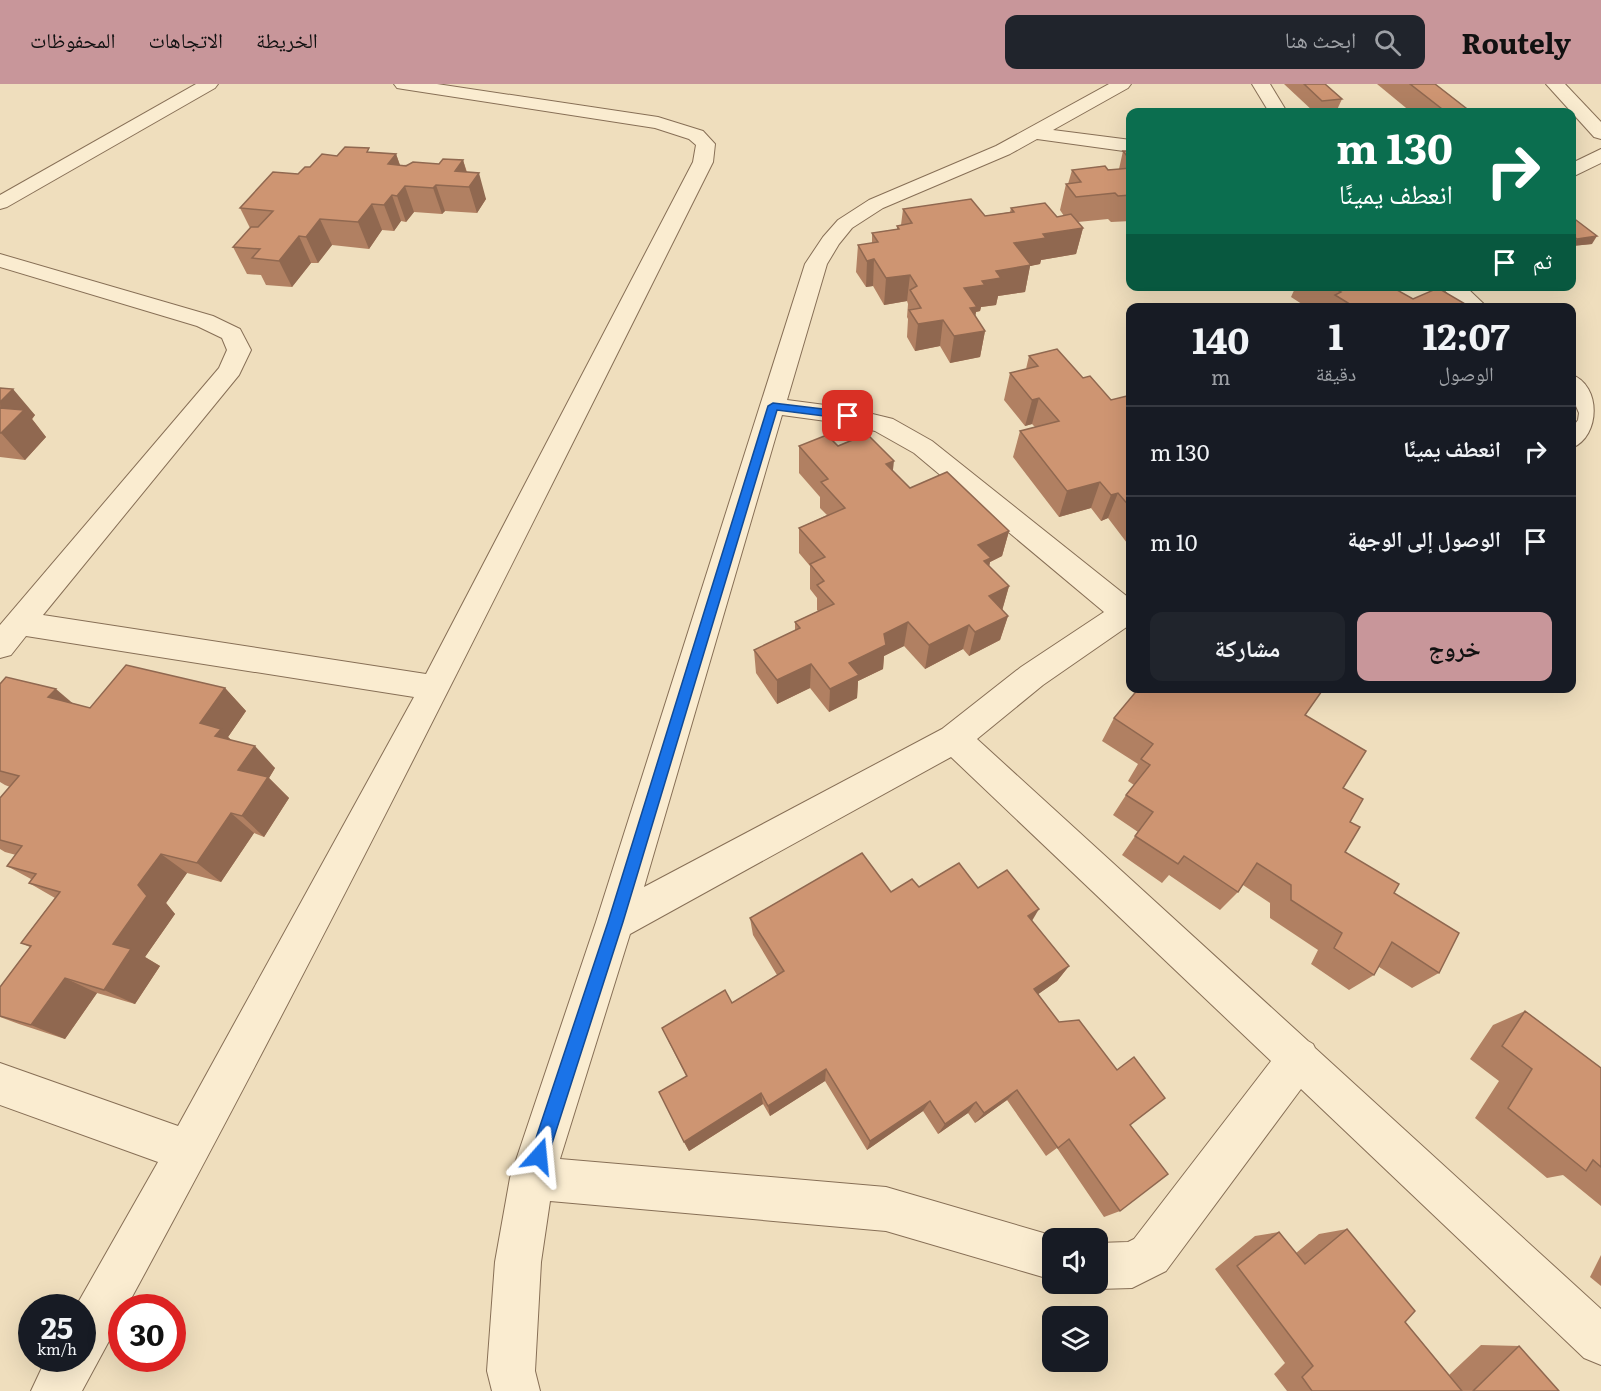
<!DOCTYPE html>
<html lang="ar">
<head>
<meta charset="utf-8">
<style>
	body { margin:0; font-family:Literata,"Noto Naskh Arabic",serif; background:#20242c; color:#f1f3f6; direction:rtl; height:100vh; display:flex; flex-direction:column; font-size:22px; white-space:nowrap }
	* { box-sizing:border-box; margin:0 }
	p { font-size:20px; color:#9ea1a6 }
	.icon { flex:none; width:33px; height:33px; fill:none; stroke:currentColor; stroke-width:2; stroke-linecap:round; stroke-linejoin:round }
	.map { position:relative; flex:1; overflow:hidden; direction:ltr }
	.drawer { position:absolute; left:1126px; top:219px; width:450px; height:390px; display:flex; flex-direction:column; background:#171b24; border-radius:12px; box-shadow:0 6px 24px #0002; direction:rtl }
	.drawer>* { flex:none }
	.guide { position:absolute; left:1126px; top:24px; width:450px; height:183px; border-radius:12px; box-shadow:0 6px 24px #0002; direction:rtl; background:#0b6e4f; color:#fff; overflow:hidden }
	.tools { position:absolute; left:1042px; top:1144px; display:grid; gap:12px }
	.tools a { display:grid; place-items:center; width:66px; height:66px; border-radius:12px; background:#171b24; box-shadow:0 6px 24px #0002; font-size:30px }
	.speed { position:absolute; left:18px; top:1210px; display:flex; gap:12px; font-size:30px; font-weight:700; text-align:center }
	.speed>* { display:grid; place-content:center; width:78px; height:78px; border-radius:50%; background:#171b24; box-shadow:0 6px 24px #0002; line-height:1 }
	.speed small { font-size:15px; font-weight:400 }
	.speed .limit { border:9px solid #d22; background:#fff; color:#111 }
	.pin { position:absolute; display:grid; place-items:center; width:51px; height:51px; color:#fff; margin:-26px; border-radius:12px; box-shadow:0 3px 9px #0006 }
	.me { position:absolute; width:66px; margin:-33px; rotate:18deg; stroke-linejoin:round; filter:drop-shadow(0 0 4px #0008) }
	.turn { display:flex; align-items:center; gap:21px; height:126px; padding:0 24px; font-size:27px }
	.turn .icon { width:78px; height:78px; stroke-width:2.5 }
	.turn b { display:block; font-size:42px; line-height:51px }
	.then { display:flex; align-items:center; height:57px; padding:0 24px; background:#0003; gap:12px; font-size:22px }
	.eta { display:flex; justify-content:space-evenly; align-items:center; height:102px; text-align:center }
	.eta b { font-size:36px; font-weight:700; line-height:42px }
	.button { display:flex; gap:12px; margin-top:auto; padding:12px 24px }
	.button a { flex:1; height:69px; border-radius:12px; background:#c8969a; color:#111; font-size:24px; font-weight:700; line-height:69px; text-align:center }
	.button a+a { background:#20242c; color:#f1f3f6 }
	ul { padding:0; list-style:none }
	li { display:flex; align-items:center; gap:18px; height:90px; padding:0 24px; border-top:2px solid #363941 }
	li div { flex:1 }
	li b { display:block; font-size:22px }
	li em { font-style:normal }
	header { display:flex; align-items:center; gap:36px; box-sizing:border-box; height:84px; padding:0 30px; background:#c8969a; color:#111 }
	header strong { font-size:28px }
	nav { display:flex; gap:33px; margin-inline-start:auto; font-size:21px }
	.search { width:420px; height:54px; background:#20242c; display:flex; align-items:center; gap:15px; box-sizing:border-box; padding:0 21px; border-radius:12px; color:#9ea1a6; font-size:22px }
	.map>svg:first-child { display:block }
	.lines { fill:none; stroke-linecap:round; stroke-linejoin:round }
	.minor-casing { stroke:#876f56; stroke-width:2 }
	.minor { fill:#faecd0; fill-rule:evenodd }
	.wall { fill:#b18062 }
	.shaded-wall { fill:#906850 }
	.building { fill:#ce9572; stroke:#906850; stroke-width:1.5 }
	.route { fill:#1a73e8; stroke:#114b97; stroke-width:1.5 }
</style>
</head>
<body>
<header>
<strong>Routely</strong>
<div class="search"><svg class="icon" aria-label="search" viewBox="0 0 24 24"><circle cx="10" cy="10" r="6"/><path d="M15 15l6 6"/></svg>ابحث هنا</div>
<nav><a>الخريطة</a><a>الاتجاهات</a><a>المحفوظات</a></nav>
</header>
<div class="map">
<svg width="1601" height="1307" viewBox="0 0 1601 1307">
	<rect width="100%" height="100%" fill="#efdebd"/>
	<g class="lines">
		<g class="minor-casing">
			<g id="minor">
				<polygon points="196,0 218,0 215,4 7,123 0,125 0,111"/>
				<path d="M394 0H437L658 33 703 47 715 60 713 78C521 462 331 847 126 1224H122V1233L82 1307H31L46 1275H82V1224H75L158 1078 0 1021V979L178 1042 414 613 26 552 11 571 0 574V541L219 284 227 266 222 254 197 242 0 183V170L213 232 240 245 251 266 239 291 43 531 426 590 693 78 696 61 689 55 655 44 403 5 397 4Z"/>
				<path d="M1109 0H1131L1128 4 1053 46 1131 56V68L1037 55 1010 70 883 124 852 144 839 160 827 180 787 316 848 324 893 335 932 357 1129 514H1131V540L1043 601 977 655 1308 957 1313 960 1315 964 1601 1225V1281L1584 1274 1301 1005 1166 1187 1132 1204 1098 1205 1086 1200H1098V1159L1128 1158 1134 1155 1271 977 951 673 630 850 560 1075 886 1103 1064 1155H1053V1196L886 1147 550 1117 541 1178 535 1287 540 1307H492L487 1287 495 1178 510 1094 596 838 805 180 823 153 838 136 869 116 996 62ZM782 331 848 340 875 347 914 369 1104 528 1021 583 942 645 644 803Z"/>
				<polygon points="1252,0 1270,0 1287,28 1269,28"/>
				<polygon points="1546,0 1565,0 1601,38 1601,55 1594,53"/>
				<polygon points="1601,65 1601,79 1572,93 1572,79"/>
				<polygon points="1440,202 1465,202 1488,224 1463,224"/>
				<path d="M1572 291C1601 301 1601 352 1572 364V344L1578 336 1579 329 1572 313Z"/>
			</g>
		</g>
		<use href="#minor" class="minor"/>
	</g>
	<g class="wall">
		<polygon points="1284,0 1325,0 1342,15 1336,28 1314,28"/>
		<polygon points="1377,0 1435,0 1471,28 1411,28"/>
		<polygon points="1123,67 1131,67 1131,137 1111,138 1108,135 1078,138 1083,144 1076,170 1041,176 1040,180 1030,182 1025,208 998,212 996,221 981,223 980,227 976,228 975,232 985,247 980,273 950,279 940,262 915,267 907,253 908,235 907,233 908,220 907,217 884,221 873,202 866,203 856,188 858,161 872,159 872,149 897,145 897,142 901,141 903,125 985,132 1010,128 1011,124 1057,133 1064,132 1060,126 1066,100 1068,100 1072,86 1119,85"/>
		<polygon points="371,68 396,70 400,81 439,80 463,76 467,88 486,115 477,129 445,127 442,130 414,128 406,138 401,137 394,147 382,146 369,165 332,161 318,179 311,179 292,203 266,201 261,191 247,190 233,163 250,144 240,124 310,83 337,72"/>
		<polygon points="1572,133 1592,160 1572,162"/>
		<polygon points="1296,202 1390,202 1413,215 1472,224 1308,224 1291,213"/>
		<polygon points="1029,272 1083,294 1111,316 1131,311 1131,458 1127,459 1108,434 1101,437 1091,424 1059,433 1013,373 1020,347 1035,343 1032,340 1025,342 1004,316 1010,289 1026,285"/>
		<polygon points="0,304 35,331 32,335 46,353 25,376 0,373"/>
		<polygon points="799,362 838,362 893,387 910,404 1009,447 1002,472 990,478 989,483 1009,502 1002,526 1008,532 1000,556 969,572 963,565 925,585 904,562 884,572 883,585 858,597 857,614 829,628 810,604 777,620 756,589 754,566 795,547 795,538 818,527 817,526 817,514 810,505 810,482 799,469 799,444 827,431 820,424 820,413 799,389"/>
		<polygon points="0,600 90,624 225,604 246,627 228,653 232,657 275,684 269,694 289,714 264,753 254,749 221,798 187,789 166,819 175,830 145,873 160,882 135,920 97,909 65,955 19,940 0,933 0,903 30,863 21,859 55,814 29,799 31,795 7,782 16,771 5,768 0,765 0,714 10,703 5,701 0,698"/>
		<polygon points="1305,631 1343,704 1350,738 1345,768 1394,809 1439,889 1412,904 1379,883 1374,891 1349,906 1311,880 1318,866 1270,834 1270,819 1243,801 1238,808 1220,826 1169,791 1162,799 1122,771 1138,748 1113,731 1126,711 1134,701 1128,697 1138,680 1102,657 1114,634"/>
		<polygon points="919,803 978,804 1032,837 1069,882 1057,897 1038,910 1130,1041 1120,1127 1104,1133 1057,1064 1046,1072 1007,1016 975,1039 968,1029 938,1050 923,1027 867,1066 825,997 770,1032 763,1020 689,1067 684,1058 686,992 662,944 732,919 777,891 753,851 750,834"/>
		<polygon points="1525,927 1601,984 1601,1122 1563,1091 1547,1094 1475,1034 1499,997 1470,975 1493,941"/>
		<polygon points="1347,1145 1405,1238 1449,1291 1481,1261 1519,1262 1559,1307 1287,1307 1274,1290 1285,1279 1215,1185 1255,1152 1279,1148 1296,1169 1319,1150"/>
		<polygon points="1601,1171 1601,1202 1590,1193"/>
	</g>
	<g class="shaded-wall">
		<polygon points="396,70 405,96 388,80"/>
		<polygon points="463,76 470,101 479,89 486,115 477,129 469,103 455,87"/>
		<polygon points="436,101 445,127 442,130 433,104"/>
		<polygon points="405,102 414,128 406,138 397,112"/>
		<polygon points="392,111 401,137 394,147 384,121"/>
		<polygon points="372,120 382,146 369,165 358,138"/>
		<polygon points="320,135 332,161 318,179 306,153"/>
		<polygon points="1083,144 1076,170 1041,176 1040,180 1030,182 1025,208 998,212 996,221 981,223 980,227 976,228 972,249 985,247 980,273 950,279 954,252 964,204 982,197 1014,159 1043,150"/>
		<polygon points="299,152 311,179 292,203 279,177"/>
		<polygon points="1597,152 1592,160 1572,162 1577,155"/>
		<polygon points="874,175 873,202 866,203 867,177"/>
		<polygon points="910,191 907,217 884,221 886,194"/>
		<polygon points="943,236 940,262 915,267 918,240"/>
		<polygon points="13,305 35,331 32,335 46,353 25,376 1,349 0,318"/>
		<polygon points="1039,314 1032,340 1025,342 1032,316"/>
		<polygon points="894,377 891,403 886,380"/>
		<polygon points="1100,398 1091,424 1059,433 1067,407"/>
		<polygon points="1118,409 1108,434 1101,437 1111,411"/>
		<polygon points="1009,447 1002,472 990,478 985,500 978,461"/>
		<polygon points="1131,450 1131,458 1127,459"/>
		<polygon points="1009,502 1002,527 989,512"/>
		<polygon points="1008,532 1000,556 969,572 975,548"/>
		<polygon points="908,538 904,562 884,572 883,585 858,597 857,614 829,628 830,605 849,579 884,550"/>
		<polygon points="969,541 963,565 925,585 929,561"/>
		<polygon points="811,580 810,604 777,620 777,596"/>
		<polygon points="225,604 246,627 228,653 243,667 237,674 200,639"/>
		<polygon points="56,605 83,628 48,613"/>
		<polygon points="255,662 275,684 269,694 289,714 264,753 242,732 238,686"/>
		<polygon points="231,729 254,749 221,798 197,779"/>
		<polygon points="161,770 187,789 166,819 175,830 145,873 160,882 135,920 104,906 113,860 138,801"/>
		<polygon points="1039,825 1029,842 1028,832"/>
		<polygon points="1069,882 1057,897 1024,920 1034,905"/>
		<polygon points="65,894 97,909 65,955 31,941"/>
		<polygon points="826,985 825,997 770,1032 768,1022"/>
		<polygon points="1017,1006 1007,1016 975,1039 984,1029"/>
		<polygon points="761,1009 763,1020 689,1067 684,1058"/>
		<polygon points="930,1017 923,1027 867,1066 870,1057"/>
		<polygon points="976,1018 968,1029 938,1050 945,1040"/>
	</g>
	<g class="building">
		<polygon points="1304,0 1325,0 1342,15 1322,17"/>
		<polygon points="1410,0 1435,0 1471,28 1446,28"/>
		<polygon points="345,63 369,64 367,68 396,70 388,80 406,82 413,78 439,80 443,75 463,76 455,87 479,89 469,103 436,101 433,104 405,102 397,112 392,111 384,121 372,120 358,138 320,135 306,153 299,152 279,177 252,174 260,165 233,163 251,143 258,143 273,127 240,124 273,88 298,90 305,83 310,83 322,70 337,72"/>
		<polygon points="1123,67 1131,67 1131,77"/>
		<polygon points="1105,82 1108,86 1131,84 1131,111 1118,112 1115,109 1076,113 1066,100 1081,98 1072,86"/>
		<polygon points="971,115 985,132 1014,128 1011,124 1045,119 1057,133 1071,130 1083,144 1043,150 1046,154 1014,159 1031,181 996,187 1001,194 982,197 985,201 964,204 977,223 970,224 985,247 954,252 943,236 918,240 909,226 921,224 910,206 917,202 910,191 886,194 874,175 867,177 858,161 878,158 872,149 899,145 897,142 912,139 903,125"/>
		<polygon points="1572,133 1597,152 1577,155 1572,151"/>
		<polygon points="1331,202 1390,202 1413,215 1438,204 1472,224 1356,224 1335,211 1341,208"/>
		<polygon points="1057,265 1083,294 1090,292 1111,316 1131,311 1131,424 1118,409 1111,411 1100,398 1067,407 1020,347 1059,337 1039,314 1032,316 1010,289 1038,282 1029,272"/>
		<polygon points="0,304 13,305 0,318"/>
		<polygon points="0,324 24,326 1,349 0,349"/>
		<polygon points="867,350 894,377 886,380 910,404 947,388 1009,447 978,461 991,474 984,477 1009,502 989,512 1008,532 975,548 969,541 929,561 908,538 884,550 886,561 849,579 859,591 830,605 811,580 777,596 754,566 800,544 795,538 834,520 817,501 824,497 810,480 825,473 799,444 845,424 821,398 828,395 799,362 827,351 838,362"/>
		<polygon points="126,581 225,604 200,639 221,645 215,652 255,662 238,686 268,693 242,732 231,729 197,779 161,770 138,801 147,812 113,860 131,865 104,906 65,894 31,941 0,932 0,903 31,862 21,859 60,808 29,799 36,790 7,782 22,762 0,756 0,714 19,692 0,687 0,600 6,593 56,605 48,613 90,624"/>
		<polygon points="1139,604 1324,604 1305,631 1366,667 1343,704 1363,715 1350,738 1360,743 1345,768 1399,800 1394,809 1459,849 1439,889 1392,858 1374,891 1334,864 1342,849 1291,816 1291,801 1257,779 1238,808 1184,772 1178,780 1135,752 1153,728 1126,711 1150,681 1141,675 1153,660 1114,634"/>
		<polygon points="862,769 891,808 912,795 919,803 959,779 978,804 1007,786 1039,825 1028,832 1069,882 1034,905 1059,938 1079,936 1117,986 1134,973 1165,1014 1130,1041 1168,1090 1120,1127 1069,1055 1058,1064 1017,1006 984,1029 976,1018 945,1040 930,1017 870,1057 826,985 768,1022 761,1009 684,1058 659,1008 687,992 662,944 725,906 732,919 784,887 750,834"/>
		<polygon points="1525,927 1601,984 1601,1083 1593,1076 1586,1087 1508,1024 1532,985 1502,962"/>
		<polygon points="1347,1145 1415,1227 1405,1238 1462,1307 1312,1307 1302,1293 1313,1282 1237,1182 1279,1148 1305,1180"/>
		<polygon points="1519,1262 1559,1307 1473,1307"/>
	</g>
	<polygon class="route" points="773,319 848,328 853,332 848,335 777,326 623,838 548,1072 545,1079 539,1081 532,1079 530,1072 608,838 768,322"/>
</svg>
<div class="tools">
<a><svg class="icon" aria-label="sound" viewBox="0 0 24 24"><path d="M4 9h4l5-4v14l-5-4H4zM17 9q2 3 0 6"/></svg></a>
<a><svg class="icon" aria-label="layers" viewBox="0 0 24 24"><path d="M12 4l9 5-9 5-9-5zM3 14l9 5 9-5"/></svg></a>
</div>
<div class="speed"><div>25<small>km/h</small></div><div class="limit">30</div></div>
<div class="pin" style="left:848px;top:332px;background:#d93025"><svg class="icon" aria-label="arrive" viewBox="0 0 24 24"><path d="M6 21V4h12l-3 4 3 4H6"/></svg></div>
<svg class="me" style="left:539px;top:1072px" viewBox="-20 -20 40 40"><path d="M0-17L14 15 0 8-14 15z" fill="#1a73e8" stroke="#fff" stroke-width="4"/></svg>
<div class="guide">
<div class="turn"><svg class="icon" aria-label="right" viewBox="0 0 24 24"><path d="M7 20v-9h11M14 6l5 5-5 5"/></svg><div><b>130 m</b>انعطف يمينًا</div></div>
<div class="then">ثم<svg class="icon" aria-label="arrive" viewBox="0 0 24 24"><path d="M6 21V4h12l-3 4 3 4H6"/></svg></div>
</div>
<section class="drawer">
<div class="eta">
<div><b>12:07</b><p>الوصول</p></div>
<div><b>1</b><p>دقيقة</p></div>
<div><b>140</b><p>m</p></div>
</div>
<ul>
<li><svg class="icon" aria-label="right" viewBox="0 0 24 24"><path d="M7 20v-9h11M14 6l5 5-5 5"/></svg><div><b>انعطف يمينًا</b></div><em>130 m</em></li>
<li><svg class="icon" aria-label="arrive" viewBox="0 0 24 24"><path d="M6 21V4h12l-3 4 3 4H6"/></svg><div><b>الوصول إلى الوجهة</b></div><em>10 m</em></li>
</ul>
<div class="button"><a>خروج</a><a>مشاركة</a></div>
</section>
</div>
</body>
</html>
